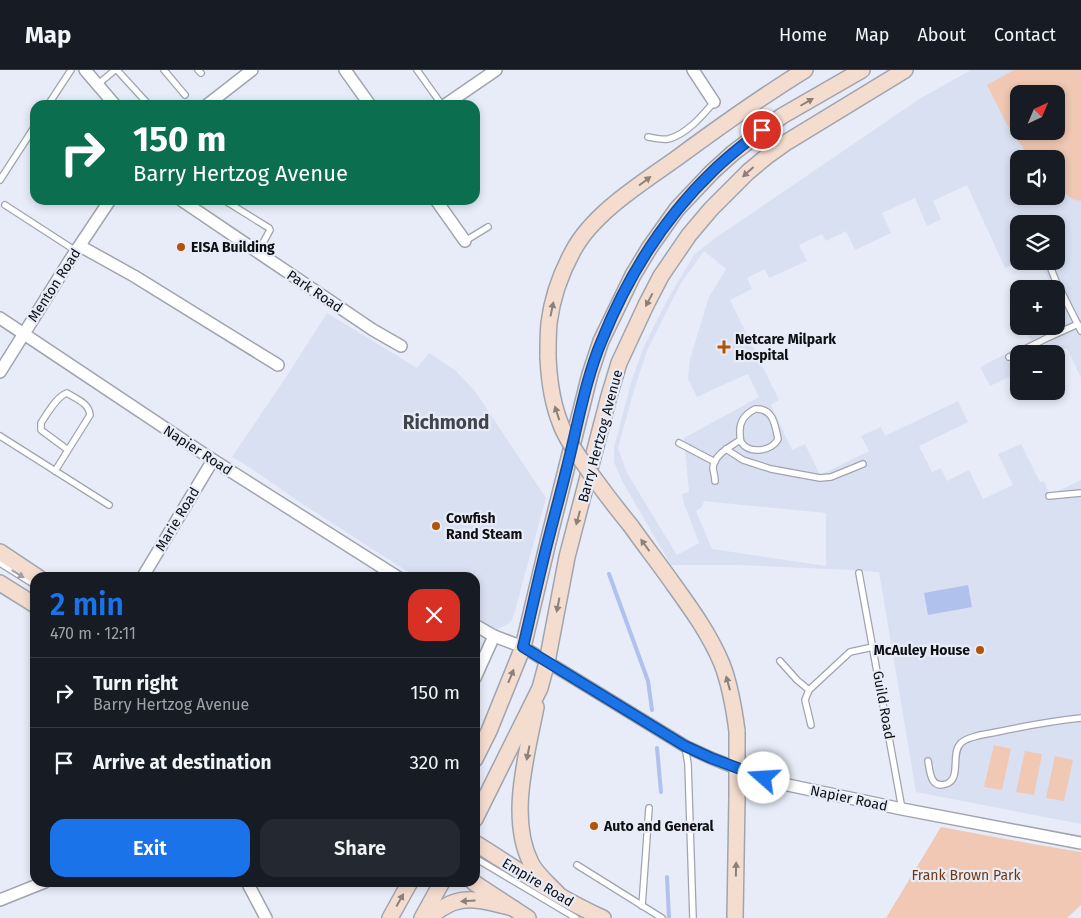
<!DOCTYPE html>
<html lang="en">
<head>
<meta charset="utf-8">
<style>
	body { margin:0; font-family:"Fira Sans",sans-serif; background:#242831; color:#f1f3f6; height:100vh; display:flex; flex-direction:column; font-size:19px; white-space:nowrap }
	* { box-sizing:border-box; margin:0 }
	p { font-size:16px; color:#9ea1a6 }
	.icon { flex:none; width:28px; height:28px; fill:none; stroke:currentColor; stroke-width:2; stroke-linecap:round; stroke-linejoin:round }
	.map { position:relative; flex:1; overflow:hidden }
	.panel { position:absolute; left:30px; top:502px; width:450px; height:315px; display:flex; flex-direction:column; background:#171b24; border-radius:15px; box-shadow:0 2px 8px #0003 }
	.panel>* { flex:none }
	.guide { position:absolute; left:30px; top:30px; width:450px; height:105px; border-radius:15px; box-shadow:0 2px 8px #0003; background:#0b6e4f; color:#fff; overflow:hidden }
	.needle { width:32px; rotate:44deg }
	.tools { position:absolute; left:1010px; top:15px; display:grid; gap:10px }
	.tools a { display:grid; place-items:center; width:55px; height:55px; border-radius:10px; background:#171b24; box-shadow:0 2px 8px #0003; font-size:25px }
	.pin { position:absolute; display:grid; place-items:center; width:42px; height:42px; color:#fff; margin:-21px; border:2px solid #fff; border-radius:50%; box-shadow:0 1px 5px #0007 }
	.me { position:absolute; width:55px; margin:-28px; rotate:289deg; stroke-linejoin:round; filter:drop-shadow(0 0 4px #0008) }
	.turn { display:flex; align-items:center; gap:18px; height:105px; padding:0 20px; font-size:22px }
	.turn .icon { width:65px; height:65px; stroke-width:2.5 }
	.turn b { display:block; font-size:35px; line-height:42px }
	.round { display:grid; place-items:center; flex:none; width:52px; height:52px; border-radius:15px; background:#242831 }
	.summary { display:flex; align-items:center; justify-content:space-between; height:85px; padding:0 20px }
	h1 { font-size:30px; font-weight:600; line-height:38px; color:#1a73e8 }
	.button { display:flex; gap:10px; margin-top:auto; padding:10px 20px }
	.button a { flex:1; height:58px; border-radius:15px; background:#1a73e8; color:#fff; font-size:20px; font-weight:600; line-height:58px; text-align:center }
	.button a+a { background:#242831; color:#f1f3f6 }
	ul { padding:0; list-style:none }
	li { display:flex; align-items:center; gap:15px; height:70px; padding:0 20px; border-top:1px solid #363941 }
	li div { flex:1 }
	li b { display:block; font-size:19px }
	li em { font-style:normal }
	header { display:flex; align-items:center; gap:30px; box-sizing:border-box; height:70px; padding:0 25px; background:#171b24; border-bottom:1px solid #363941 }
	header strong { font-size:24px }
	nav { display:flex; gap:28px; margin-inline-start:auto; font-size:18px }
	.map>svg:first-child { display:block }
	.built { fill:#d9e0f2; fill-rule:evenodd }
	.green { fill:#f0c8b3; fill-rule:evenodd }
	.water { fill:#b0c1ee }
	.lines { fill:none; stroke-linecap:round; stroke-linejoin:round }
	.stream { stroke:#b0c1ee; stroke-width:4 }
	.service-casing { stroke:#a0a4af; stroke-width:8 }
	.minor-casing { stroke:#a0a4af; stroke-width:14 }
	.secondary-casing { stroke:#a0a4af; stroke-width:18 }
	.service { stroke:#fff; stroke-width:5.5 }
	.minor { stroke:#fff; stroke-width:11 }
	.secondary { stroke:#f4ddcf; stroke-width:15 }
	.secondary-bridge-casing { stroke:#a0a4af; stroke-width:18; stroke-linecap:butt }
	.secondary-bridge { stroke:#f4ddcf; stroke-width:15 }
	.oneway { fill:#8c807a }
	.oneway2 { fill:#9f9fa1 }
	.route-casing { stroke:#114b97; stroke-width:12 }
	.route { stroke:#1a73e8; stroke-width:9 }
	.poi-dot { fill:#b25306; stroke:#e7ecf8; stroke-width:2 }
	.labels { text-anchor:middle; stroke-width:4.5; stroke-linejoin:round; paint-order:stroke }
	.poi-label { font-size:14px; font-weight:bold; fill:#0e0f13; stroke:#e7ecf8; text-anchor:start }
	.street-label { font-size:14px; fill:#0e0f13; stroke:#e7ecf8 }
	.park-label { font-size:14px; fill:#723710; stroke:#e7ecf8 }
	.district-label { font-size:19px; font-weight:bold; fill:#40444d; stroke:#e7ecf8 }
</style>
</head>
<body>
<header>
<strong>Map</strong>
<nav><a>Home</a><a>Map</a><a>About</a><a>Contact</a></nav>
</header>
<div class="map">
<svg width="1081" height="848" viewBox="0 0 1081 848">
	<rect width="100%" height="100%" fill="#e7ecf8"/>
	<g class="built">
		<path d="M971 0H1081V308L1067 278 1055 284H1019V302L990 316 980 297 1031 271 1024 256H1035L1038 262 1049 256H1056V234L1059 232 1056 226V219H1053L1039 191H1056V154H1019V164L1011 168 1019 182V191H1023L1005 198 967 115 933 131 941 149 927 156 915 128 882 143 891 163 855 180 846 161 826 171 822 164 799 175 807 191 769 208 765 199 747 208 752 219 730 230 779 330 771 335 792 380 805 374 820 405 869 381 861 366 881 357 885 366 958 331 968 352 919 376 932 402 941 398 947 411 969 400 983 429 1013 415 998 384 1021 374 1040 412 1044 411 1050 425 1081 410V754L916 722 879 502 851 500 740 495H671L622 411 614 392V377L632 309 645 274 666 232 694 185 714 169 921 28ZM1019 24H1056V61H1019ZM1019 89H1056V126H1019ZM704 181 726 199 709 227 690 289 688 309 697 327 736 309 748 304 759 327 684 368 689 422 682 424 683 431 699 473 677 485 627 403 618 378 634 320 647 281 681 213ZM704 431 826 443V496L712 479 696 441 702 437Z"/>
		<polygon points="327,243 417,298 429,283 456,301 475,321 546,428 514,544 512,550 508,554 498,559 493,558 475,547 475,508 416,507 301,433 249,397 232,387 290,301"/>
	</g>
	<g class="green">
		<path d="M1014 0H1081V131L1072 129 1056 114V89H1031L1006 53 987 15ZM1019 24H1056V61H1019Z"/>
		<polygon points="994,675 1011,679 1002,720 984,717"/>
		<polygon points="1025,681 1042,684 1034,725 1016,722"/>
		<polygon points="1055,686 1073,690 1064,731 1046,728"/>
		<polygon points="941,757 1033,774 1081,782 1081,835 1067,848 886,848"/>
	</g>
	<polygon class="water" points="968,515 972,537 928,545 924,523"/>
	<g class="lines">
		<g class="stream">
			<polyline points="609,504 648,611 652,640"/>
			<polyline points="657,678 661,722"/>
			<polyline points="667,807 669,848"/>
		</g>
		<g class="service-casing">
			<g id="service">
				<polyline points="117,0 149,35"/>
				<polyline points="164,0 185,25"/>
				<polyline points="198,0 201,3"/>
				<polyline points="417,0 442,35"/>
				<polyline points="97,15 115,0"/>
				<polyline points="48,35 71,0"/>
				<path d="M648 67C654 68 662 70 668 69 686 65 703 45 714 32"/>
				<polyline points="0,110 35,56"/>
				<polyline points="224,130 269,158 270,160 258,182"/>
				<polyline points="5,135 76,181"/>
				<polyline points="465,171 488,157"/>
				<polyline points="1048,191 1055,209 1081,261"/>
				<polyline points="1009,287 1047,268 1078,254"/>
				<path d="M755 339C773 338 775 354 778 369 772 381 750 385 741 372 740 369 740 368 740 364 739 352 744 345 755 339Z"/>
				<polyline points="0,366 109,435"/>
				<polyline points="679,373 715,392"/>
				<polyline points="726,379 743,390 771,399 820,408 831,407 863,394"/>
				<path d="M55 401 90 345C89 333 76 329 67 323 57 326 47 344 41 353V360L68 380"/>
				<path d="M715 411C715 407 714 403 713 399 713 385 730 377 740 370"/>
				<polyline points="1049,426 1081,423"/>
				<polyline points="0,493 35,515"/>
				<polyline points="859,503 902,739"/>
				<polyline points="780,591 797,610 809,620"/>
				<polyline points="811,655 805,630 809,620 850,582 873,577"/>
				<polyline points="685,676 688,694 693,848"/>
				<path d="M928 691C930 701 930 719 946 714 962 709 950 683 961 673 968 666 988 664 997 662 1025 656 1053 651 1081 648"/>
				<polyline points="475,788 576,848"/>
				<polyline points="577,795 662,848"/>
				<polyline points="642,836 649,738"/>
			</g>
		</g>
		<g class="minor-casing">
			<g id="minor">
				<polyline points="85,0 115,35"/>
				<polyline points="345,0 370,35"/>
				<polyline points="693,0 714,32"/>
				<polyline points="207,35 252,0"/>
				<polyline points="445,35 496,0"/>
				<polyline points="181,130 373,260 401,276"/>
				<polyline points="436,130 465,171"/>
				<polyline points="80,176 134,206 278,295"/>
				<polyline points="0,248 213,390 399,508"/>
				<polyline points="0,302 70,190 110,130"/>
				<polyline points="142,508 213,390"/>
				<polyline points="475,555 494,566 523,577 685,676 711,688 746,702 783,714 902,739 1081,773"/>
				<polyline points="475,608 494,566"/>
				<polyline points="247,812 266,848"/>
				<polyline points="0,830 45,812"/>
			</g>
		</g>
		<g class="secondary-casing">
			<g id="secondary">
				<path d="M548 287C548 276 548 264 549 253 552 229 561 203 573 181 593 143 642 113 677 88 719 57 761 27 805 0"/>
				<path d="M631 456C645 476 660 495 674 515 692 540 710 565 722 594 730 615 734 638 737 661"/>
				<polyline points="0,482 39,508"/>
				<polyline points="0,513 35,535"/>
				<path d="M536 637C527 684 508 748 531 793 537 805 550 815 559 825"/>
				<polyline points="475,689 489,661 523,577 550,464 590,304 601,271 633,205 650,177 677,139 712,102 733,83 782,46 862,0"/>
				<polyline points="475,749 540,618 547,592 567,487 609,326 619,293 646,235 661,206 689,165 711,139 748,102 766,87 787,72 905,0"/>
				<path d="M475 773C517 799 558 828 603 848"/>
				<polyline points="473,812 528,848"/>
				<polyline points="390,848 410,812"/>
				<polyline points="422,848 442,812"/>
				<path d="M428 848C436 842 445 835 455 832 474 826 494 834 513 838"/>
				<polyline points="735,848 737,728"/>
			</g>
		</g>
		<use href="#service" class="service"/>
		<use href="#minor" class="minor"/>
		<use href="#secondary" class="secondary"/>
		<g class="secondary-bridge-casing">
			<g id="secondary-bridge">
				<path d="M548 287C549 311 552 333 561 355 568 373 580 388 591 404 604 422 617 439 631 456"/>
				<polyline points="737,661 737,728"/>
			</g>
		</g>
		<use href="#secondary-bridge" class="secondary-bridge"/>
	</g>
	<defs><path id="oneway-solid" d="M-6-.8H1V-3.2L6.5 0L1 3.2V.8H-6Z" transform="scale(1.25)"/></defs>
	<g class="oneway">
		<use href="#oneway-solid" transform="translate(807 32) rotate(-30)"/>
		<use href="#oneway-solid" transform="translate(748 102) rotate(138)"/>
		<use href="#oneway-solid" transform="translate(645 111) rotate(-37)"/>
		<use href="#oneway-solid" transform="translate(649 230) rotate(118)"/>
		<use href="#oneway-solid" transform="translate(552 239) rotate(-78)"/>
		<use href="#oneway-solid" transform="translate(557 343) rotate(-108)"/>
		<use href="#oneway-solid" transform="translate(578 448) rotate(105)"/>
		<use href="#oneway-solid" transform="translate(645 475) rotate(-126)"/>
		<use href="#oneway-solid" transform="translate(558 535) rotate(101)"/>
		<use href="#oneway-solid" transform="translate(511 606) rotate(-68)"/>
		<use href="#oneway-solid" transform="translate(728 613) rotate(-105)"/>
		<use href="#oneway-solid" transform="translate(528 683) rotate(101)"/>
		<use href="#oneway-solid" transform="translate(736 799) rotate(-89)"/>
		<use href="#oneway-solid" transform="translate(400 830) rotate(-61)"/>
		<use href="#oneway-solid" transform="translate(468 831) rotate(177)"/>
	</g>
	<use class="oneway2" href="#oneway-solid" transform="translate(18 504) rotate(32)"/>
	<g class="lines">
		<g class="route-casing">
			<path id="route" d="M762 60C745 73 728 86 713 101 664 148 627 208 602 270 585 310 577 359 566 401 561 422 555 443 550 463 540 501 532 539 523 577L685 676 711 688 764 708"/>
		</g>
		<use href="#route" class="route"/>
	</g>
	<g class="poi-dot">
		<circle cx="181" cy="177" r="5"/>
		<path d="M721.5 269.5h5v5h5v5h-5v5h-5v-5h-5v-5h5z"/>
		<circle cx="436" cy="456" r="5"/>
		<circle cx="980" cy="580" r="5"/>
		<circle cx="594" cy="756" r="5"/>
	</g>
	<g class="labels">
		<g class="poi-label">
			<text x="191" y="182">EISA Building</text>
			<text x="735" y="274">Netcare Milpark<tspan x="735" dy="16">Hospital</tspan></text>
			<text x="446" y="453">Cowfish<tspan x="446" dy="16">Rand Steam</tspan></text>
			<text x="970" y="585" text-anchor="end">McAuley House</text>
			<text x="604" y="761">Auto and General</text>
		</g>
		<g class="street-label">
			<text transform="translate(54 215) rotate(-57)" y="5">Menton Road</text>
			<text transform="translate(315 221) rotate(34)" y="5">Park Road</text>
			<text transform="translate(600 366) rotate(-75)" y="5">Barry Hertzog Avenue</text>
			<text transform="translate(198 380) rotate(33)" y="5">Napier Road</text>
			<text transform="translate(177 449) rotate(-59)" y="5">Marie Road</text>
			<text transform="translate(884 635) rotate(80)" y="5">Guild Road</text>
			<text transform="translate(849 728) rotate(12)" y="5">Napier Road</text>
			<text transform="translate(538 812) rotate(31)" y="5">Empire Road</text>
		</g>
		<g class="park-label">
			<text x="966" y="810">Frank Brown Park</text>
		</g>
		<g class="district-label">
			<text x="446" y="359">Richmond</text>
		</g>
	</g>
</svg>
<div class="tools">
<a><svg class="needle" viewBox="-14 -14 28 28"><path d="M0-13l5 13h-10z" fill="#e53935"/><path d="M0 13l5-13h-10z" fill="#9ea1a6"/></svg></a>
<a><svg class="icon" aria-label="sound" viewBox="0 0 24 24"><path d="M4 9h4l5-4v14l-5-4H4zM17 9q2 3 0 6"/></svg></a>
<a><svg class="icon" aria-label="layers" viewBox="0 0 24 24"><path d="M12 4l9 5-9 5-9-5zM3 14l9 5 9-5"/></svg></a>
<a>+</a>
<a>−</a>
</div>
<div class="pin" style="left:762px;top:60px;background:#d93025"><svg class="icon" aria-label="arrive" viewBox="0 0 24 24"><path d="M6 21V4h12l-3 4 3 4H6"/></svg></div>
<svg class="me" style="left:764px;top:708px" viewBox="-20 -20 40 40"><circle r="19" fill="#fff"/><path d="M0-13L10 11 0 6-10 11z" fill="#1a73e8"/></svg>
<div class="guide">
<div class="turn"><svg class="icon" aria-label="right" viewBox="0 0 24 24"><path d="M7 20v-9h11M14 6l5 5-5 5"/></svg><div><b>150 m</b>Barry Hertzog Avenue</div></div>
</div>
<section class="panel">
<div class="summary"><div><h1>2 min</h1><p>470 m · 12:11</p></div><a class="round" style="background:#d93025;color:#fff"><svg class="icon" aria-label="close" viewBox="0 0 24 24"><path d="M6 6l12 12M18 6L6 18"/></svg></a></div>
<ul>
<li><svg class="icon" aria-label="right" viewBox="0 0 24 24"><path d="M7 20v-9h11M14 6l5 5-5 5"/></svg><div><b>Turn right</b><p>Barry Hertzog Avenue</p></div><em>150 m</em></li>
<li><svg class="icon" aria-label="arrive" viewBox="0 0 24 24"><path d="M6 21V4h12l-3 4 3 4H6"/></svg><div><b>Arrive at destination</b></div><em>320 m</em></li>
</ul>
<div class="button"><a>Exit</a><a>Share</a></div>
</section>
</div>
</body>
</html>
